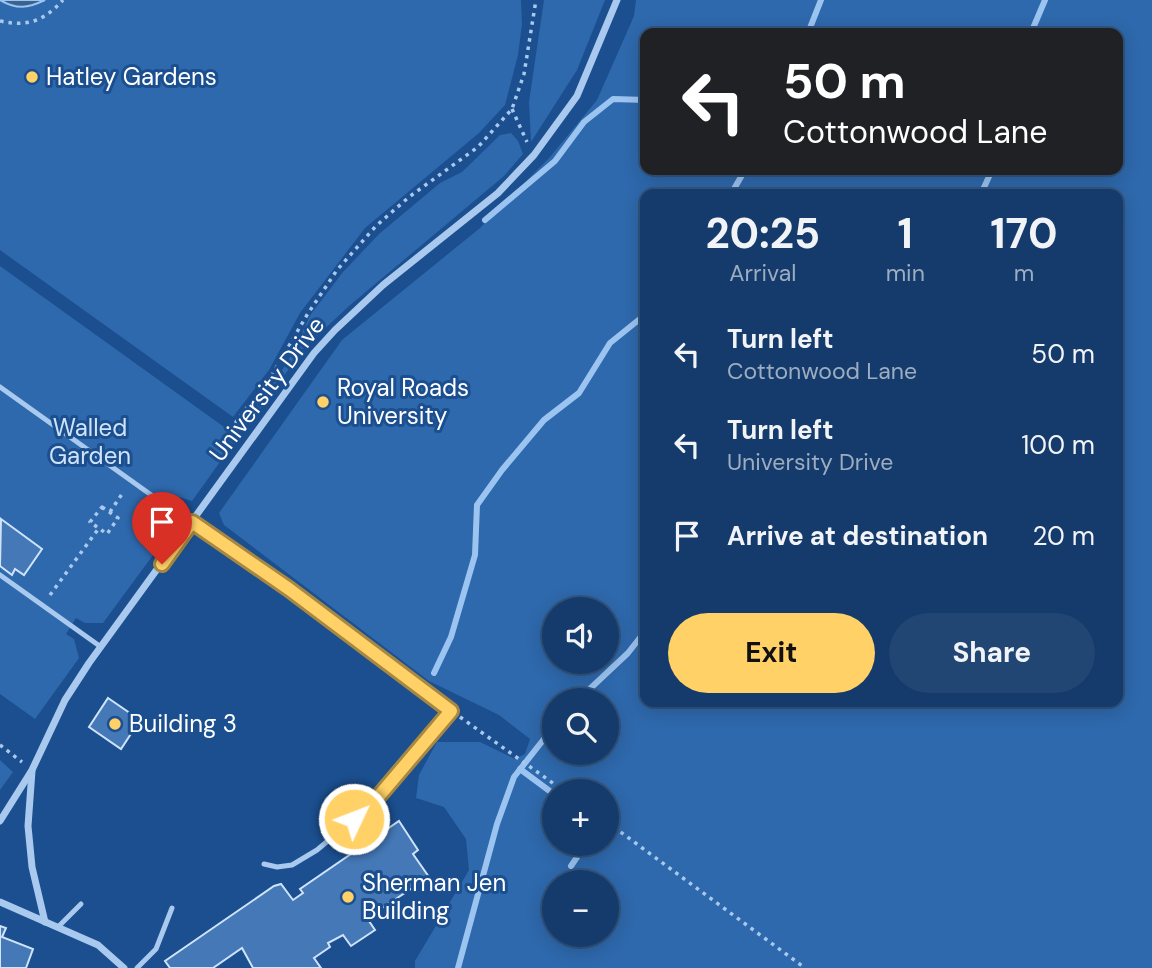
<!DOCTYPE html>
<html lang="en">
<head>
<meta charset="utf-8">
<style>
	body { margin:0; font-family:"DM Sans",sans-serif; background:#214673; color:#f1f3f6; height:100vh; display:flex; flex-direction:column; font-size:26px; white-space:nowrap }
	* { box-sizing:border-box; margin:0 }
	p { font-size:23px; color:#9dadc1 }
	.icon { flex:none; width:38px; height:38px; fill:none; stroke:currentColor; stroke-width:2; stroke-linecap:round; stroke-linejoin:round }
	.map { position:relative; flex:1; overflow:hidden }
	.details { position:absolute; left:640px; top:189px; width:483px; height:518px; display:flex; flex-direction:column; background:#143b6b; border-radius:14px; box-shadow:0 4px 18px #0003,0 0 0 2px #33557e }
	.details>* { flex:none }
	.banner { position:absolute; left:640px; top:28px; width:483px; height:147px; border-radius:14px; box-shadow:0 4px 18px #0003,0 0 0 2px #33557e; background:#202124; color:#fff; overflow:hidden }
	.tools { position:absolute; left:542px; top:597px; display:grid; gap:14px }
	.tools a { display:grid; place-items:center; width:77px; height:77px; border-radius:50%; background:#143b6b; box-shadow:0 4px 18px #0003,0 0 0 2px #33557e; font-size:35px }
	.pin { position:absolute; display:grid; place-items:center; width:60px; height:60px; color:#fff; margin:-72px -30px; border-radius:50% 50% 50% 0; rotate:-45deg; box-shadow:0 0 7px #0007 }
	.pin .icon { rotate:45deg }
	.me { position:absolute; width:77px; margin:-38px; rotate:47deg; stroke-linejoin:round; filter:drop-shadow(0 0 5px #0008) }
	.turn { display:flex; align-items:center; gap:24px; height:147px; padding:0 28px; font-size:32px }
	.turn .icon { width:91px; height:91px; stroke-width:2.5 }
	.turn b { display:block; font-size:49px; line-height:60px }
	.eta { display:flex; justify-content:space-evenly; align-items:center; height:119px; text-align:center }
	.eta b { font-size:42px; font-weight:700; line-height:49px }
	.button { display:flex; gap:14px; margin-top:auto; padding:14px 28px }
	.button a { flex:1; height:80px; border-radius:42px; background:#ffd166; color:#111; font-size:28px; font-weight:700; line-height:80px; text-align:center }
	.button a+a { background:#214673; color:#f1f3f6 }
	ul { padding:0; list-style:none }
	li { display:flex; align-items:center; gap:21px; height:91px; padding:0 28px }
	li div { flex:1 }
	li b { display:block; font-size:26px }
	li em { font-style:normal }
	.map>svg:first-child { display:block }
	.green { fill:#2e69ad; fill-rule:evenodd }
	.water { fill:#3c6290; stroke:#9cc4f0; stroke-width:2 }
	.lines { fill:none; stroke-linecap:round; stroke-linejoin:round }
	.stream { stroke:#9cc4f0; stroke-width:6 }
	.building { fill:#4478b7; stroke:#cfe3fa; stroke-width:2 }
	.path { stroke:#a9c9ee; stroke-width:3.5; stroke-dasharray:3.5 5; stroke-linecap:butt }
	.service { stroke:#a9c9ee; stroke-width:5 }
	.minor { stroke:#a9c9ee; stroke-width:7 }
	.route-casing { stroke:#a68842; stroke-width:18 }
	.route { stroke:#ffd166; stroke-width:12 }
	.poi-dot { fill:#ffd166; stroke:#1b4f8f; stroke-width:2.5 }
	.labels { text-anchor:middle; stroke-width:6; stroke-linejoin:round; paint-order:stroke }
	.poi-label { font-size:24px; fill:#fff; stroke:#1b4f8f; text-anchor:start }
	.street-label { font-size:24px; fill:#fff; stroke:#1b4f8f }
	.park-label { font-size:24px; fill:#cfe3fa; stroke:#1b4f8f }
</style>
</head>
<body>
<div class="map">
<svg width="1152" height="968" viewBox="0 0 1152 968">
	<rect width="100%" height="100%" fill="#1b4f8f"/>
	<g class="green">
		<path d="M0 0C19 11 26 9 45 0H521L522 24 518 55 505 105 479 133 365 228 300 313 269 370 233 417 0 250Z"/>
		<polygon points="544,0 605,0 577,70 531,142 529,102"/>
		<path d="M636 0H1152V968H415V961L469 870 466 839 444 807 416 798 419 775 437 742H480L515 759 525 754 530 739 499 715 429 681 224 525 219 513 342 340 480 228 550 157 597 100 634 16ZM1118 33V170H646V33ZM1118 194V702H646V194ZM607 609V662H555V609ZM607 700V752H555V700ZM607 791V844H555V791ZM607 882V934H555V882Z"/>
		<polygon points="511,133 518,141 523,154 504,176 349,306 302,350 251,423 247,420 287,363 311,314 343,272 379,234 440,183 462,172 500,135"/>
		<polygon points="0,266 238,437 192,501 166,493 155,511 170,532 103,623 85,623 76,618 66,634 74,639 79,658 35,719 0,694"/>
		<polygon points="0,760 13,772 0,790"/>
	</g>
	<path class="water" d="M0 0H45C28 8 17 10 0 0Z"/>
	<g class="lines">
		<g class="stream">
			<polyline points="808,33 821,0"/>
			<polyline points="1031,33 1045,0"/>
			<polyline points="731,194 745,170"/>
			<polyline points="981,194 992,170"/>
			<polyline points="485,220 555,161 584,122 613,99 646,100"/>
			<polyline points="434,673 451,637 475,555 477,505 502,470 544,420 579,393 610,343 646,314"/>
			<polyline points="578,700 628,653 646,630"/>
			<polyline points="520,769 555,795"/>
			<polyline points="571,866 586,844"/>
			<polyline points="458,968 497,824 514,777 555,725"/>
		</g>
	</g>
	<g class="building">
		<polygon points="1,519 42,549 24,575 15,569 12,575 0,566"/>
		<polygon points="108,698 140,720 121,749 89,727"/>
		<polygon points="399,821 418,850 413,854 429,877 367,918 375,930 351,946 343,935 328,943 330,947 314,958 321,968 253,968 242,948 213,968 170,968 165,961 274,886 281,884 293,900 303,893 300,889"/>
		<polygon points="0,926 6,928 2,937 33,949 26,968 0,968"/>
	</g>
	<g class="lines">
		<g class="path">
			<path d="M0 21C28 27 44 21 63 0"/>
			<polyline points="512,109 527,142"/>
			<polyline points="244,428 236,422 272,375 307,315 337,270 376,226 409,197 478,147 512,109 524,74 536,0"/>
			<polygon points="102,507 118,518 107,534 90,522"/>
			<polyline points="110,512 124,491"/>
			<polyline points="50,595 99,528"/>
			<polyline points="460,717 564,791"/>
			<polyline points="0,745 22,762"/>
			<polyline points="607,822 805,968"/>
		</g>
		<g class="service">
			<polyline points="0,387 161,502 289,589 451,711 373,803 317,850 292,865 277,867 264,864"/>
			<polyline points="0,575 101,647"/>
			<polyline points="58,927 81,904"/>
			<polyline points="137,968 156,949 172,908"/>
		</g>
		<g class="minor">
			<polyline points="32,771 28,826 32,867 45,922"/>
			<polyline points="0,821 32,770 65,700 89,663 314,353 335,330 383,285 498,193 534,155 577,96 617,0"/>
			<polyline points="0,902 98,945 124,968"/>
		</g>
	</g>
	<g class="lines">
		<g class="route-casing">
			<polyline id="route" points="162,564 192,522 289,589 451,711 373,803 354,819"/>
		</g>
		<use href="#route" class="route"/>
	</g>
	<g class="poi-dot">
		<circle cx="32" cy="77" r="7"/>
		<circle cx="323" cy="402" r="7"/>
		<circle cx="115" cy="724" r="7"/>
		<circle cx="348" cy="897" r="7"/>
	</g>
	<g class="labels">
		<g class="poi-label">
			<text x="46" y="85">Hatley Gardens</text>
			<text x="337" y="396">Royal Roads<tspan x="337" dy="28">University</tspan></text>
			<text x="129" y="732">Building 3</text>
			<text x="362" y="891">Sherman Jen<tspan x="362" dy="28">Building</tspan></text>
		</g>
		<g class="street-label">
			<text transform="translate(267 389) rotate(-53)" y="8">University Drive</text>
		</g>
		<g class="park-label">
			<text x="90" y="436">Walled<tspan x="90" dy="28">Garden</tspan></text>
		</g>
	</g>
</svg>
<div class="tools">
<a><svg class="icon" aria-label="sound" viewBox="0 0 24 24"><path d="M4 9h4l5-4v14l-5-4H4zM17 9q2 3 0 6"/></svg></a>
<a><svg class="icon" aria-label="search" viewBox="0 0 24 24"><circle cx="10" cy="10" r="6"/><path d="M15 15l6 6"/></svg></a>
<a>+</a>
<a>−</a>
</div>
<div class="pin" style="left:162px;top:564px;background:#d93025"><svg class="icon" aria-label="arrive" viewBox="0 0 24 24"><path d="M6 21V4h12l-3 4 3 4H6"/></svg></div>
<svg class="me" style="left:354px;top:819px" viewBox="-20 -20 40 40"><circle r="17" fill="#ffd166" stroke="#fff" stroke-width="3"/><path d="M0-11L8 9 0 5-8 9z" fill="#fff"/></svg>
<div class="banner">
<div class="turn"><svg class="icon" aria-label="left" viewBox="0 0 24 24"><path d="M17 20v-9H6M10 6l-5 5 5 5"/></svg><div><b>50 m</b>Cottonwood Lane</div></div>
</div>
<section class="details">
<div class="eta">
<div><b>20:25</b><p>Arrival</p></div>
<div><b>1</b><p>min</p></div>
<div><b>170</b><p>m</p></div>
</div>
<ul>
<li><svg class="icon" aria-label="left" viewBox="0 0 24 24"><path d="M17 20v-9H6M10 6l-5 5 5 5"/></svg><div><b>Turn left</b><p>Cottonwood Lane</p></div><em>50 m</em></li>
<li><svg class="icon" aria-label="left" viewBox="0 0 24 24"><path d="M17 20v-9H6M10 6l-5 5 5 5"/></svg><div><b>Turn left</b><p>University Drive</p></div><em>100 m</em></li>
<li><svg class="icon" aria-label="arrive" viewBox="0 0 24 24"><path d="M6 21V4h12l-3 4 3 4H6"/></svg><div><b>Arrive at destination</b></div><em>20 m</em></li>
</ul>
<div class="button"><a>Exit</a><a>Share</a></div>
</section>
</div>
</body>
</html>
